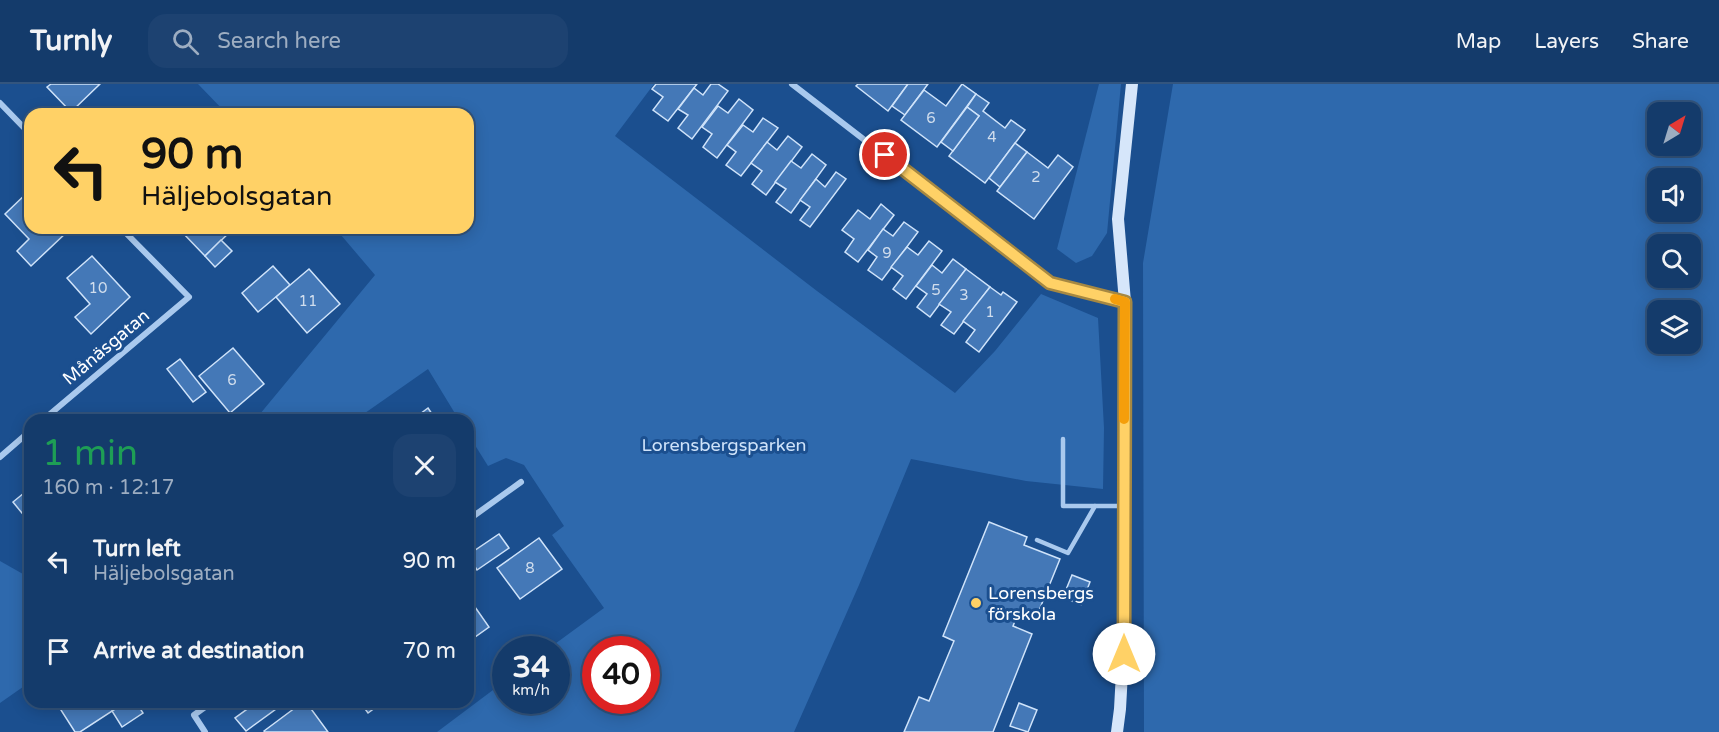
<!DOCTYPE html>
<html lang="en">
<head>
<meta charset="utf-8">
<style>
	body { margin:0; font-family:"Varela Round",sans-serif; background:#1d4271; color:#f1f3f6; height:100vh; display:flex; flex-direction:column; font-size:22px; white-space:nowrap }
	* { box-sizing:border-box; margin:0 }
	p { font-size:20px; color:#9dadc1 }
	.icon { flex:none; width:33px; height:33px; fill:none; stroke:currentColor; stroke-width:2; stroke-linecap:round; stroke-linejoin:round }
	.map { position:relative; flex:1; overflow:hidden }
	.drawer { position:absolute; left:24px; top:330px; width:450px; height:294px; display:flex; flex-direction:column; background:#143b6b; border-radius:18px; box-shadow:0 3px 15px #0003,0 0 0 2px #33557e }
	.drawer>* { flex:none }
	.hud { position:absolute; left:24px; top:24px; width:450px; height:126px; border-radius:18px; box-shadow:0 3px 15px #0003,0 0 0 2px #33557e; background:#ffd166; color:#111; overflow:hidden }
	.needle { width:39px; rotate:38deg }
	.controls { position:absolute; left:1647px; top:18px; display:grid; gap:12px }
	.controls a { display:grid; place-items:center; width:54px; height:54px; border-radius:12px; background:#143b6b; box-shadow:0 3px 15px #0003,0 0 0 2px #33557e; font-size:30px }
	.speed { position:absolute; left:492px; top:552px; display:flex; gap:12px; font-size:30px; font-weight:700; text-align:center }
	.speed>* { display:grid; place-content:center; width:78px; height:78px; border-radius:50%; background:#143b6b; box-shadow:0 3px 15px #0003,0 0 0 2px #33557e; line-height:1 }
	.speed small { font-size:15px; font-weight:400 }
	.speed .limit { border:9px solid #d22; background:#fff; color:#111 }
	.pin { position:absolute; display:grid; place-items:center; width:51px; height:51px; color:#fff; margin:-26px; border:3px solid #fff; border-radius:50%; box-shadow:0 2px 6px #0007 }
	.me { position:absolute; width:66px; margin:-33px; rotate:0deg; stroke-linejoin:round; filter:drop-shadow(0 0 4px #0008) }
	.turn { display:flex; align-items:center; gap:21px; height:126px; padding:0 18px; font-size:27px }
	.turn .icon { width:78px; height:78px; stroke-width:2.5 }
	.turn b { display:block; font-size:42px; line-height:51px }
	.round { display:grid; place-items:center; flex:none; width:63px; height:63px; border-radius:18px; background:#1d4271 }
	.head { display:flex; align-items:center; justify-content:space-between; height:102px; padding:0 18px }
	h1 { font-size:36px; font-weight:600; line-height:45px; color:#1e9e55 }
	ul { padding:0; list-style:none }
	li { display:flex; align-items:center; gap:18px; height:90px; padding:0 18px }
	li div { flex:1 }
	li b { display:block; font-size:22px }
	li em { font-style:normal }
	header { display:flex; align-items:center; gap:36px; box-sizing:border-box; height:84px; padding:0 30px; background:#143b6b; border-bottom:2px solid #33557e }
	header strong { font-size:28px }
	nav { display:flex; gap:33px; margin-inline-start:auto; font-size:21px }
	.search { width:420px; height:54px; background:#1d4271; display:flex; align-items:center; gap:15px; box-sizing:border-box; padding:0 21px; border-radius:18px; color:#9dadc1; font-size:22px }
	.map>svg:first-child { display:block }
	.green { fill:#2e69ad; fill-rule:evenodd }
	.building { fill:#4478b7; stroke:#cfe3fa; stroke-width:1.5 }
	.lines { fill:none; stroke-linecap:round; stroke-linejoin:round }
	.lane { stroke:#a9c9ee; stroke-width:4.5 }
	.street { stroke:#a9c9ee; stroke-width:6 }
	.secondary { stroke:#d6e6fa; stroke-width:12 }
	.route-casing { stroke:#a68842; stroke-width:15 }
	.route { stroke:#ffd166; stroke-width:10 }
	.slow { stroke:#f59e0b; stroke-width:10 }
	.poi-dot { fill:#ffd166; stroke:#1b4f8f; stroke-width:2 }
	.labels { text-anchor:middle; stroke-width:6; stroke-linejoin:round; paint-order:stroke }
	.number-label { font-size:15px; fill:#d0dded }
	.street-label { font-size:18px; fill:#fff; stroke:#1b4f8f }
	.park-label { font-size:18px; fill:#cfe3fa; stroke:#1b4f8f }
	.poi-label { font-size:18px; fill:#fff; stroke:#1b4f8f; text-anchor:start }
</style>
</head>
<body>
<header>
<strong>Turnly</strong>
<div class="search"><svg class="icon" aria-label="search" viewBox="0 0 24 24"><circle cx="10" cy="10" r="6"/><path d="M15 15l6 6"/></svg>Search here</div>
<nav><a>Map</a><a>Layers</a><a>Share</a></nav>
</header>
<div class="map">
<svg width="1719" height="648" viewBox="0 0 1719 648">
	<rect width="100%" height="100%" fill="#1b4f8f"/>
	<g class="green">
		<path d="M198 0H654L615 52 817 207 955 309 995 267 1041 210 1098 234 1104 344 1103 405 1026 397 911 375 859 501 794 648H437L505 597 506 616H556V566L548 565 604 524 552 451 564 442 524 381 506 374 488 382 468 350V336H459L428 285 355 336H255L375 191 335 144H468V30H227ZM596 566H646V616H596Z"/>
		<polygon points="1099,0 1121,0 1107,149 1092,172 1076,179 1057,165"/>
		<path d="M1173 0H1719V648H1144L1143 179ZM1658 28H1690V62H1658ZM1658 94H1690V128H1658ZM1658 160H1690V194H1658ZM1658 226H1690V260H1658Z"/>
		<polygon points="0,477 30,494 30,598 0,619"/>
	</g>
	<g class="building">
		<polygon points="51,0 100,0 71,28 47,3"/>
		<polygon points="656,0 697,0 668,37 653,26 663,13 652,5"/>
		<polygon points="711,0 718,0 728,7 692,55 678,44 688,31 678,25 694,4 703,11"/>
		<polygon points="858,0 908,0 888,27 856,2"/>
		<polygon points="908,0 928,0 905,31 892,22"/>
		<polygon points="962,0 976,10 937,63 901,36 924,6 946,22"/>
		<polygon points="976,10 989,19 983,27 1005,44 1011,36 1025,46 985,99 949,72 979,32 967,23"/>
		<polygon points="739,15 753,26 717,74 703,63 712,50 702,43 718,22 728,29"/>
		<polygon points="967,23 979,32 953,67 941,58"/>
		<polygon points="763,34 778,44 741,92 726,81 736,68 727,61 743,41 753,48"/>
		<polygon points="788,52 802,63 766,111 752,100 762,87 751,79 767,58 777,66"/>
		<polygon points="1015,59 1027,68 1000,103 989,94"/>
		<polygon points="1027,68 1048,84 1058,71 1073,83 1034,135 997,107"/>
		<polygon points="812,70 826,81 791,129 776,118 786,105 775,98 791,77 801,84"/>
		<polygon points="836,88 846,95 810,143 800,136 810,123 800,116 816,95 825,103"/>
		<polygon points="29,107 30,144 65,144 68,147 31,182 17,167 29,155 5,130"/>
		<polygon points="881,120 894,131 858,178 845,168 854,155 842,146 858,126 870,135"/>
		<polygon points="904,138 918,148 882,196 868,186 877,173 868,166 883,145 893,152"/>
		<polygon points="187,144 234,144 205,172 182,148"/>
		<polygon points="221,156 232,167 215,183 205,172"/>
		<polygon points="929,157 942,167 906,215 893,205 903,192 891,183 907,163 918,171"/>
		<polygon points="92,172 130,213 91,250 75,233 90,220 67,194"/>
		<polygon points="953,175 966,185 930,233 917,223 927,210 916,202 932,181 942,189"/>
		<polygon points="273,182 290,201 258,228 242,209"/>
		<polygon points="309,185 340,220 307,249 276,213"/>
		<polygon points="966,185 990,203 954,250 941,241 951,228 939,220"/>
		<polygon points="990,203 1001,211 1003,208 1017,218 979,268 966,258 975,246 963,237"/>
		<polygon points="233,264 264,300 230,329 199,292"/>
		<polygon points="180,275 206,308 193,318 167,285"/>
		<polygon points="428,324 436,336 412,336"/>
		<polygon points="30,404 30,439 13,418"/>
		<polygon points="989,438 1027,453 1024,461 1060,475 1036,534 1019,527 1013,542 1032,550 993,648 904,648 919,613 929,617 954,557 943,552"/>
		<polygon points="499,450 509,464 477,486 468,471"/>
		<polygon points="539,454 562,485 520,515 497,484"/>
		<polygon points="1072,491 1090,498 1081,521 1063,513"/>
		<polygon points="468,513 489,543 468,558"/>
		<polygon points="66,618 126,618 80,648 75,648 59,623"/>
		<polygon points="126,618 136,618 143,629 122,643 112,627"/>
		<polygon points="257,618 271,618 276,625 246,647 235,634"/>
		<polygon points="303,618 306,618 328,648 265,648 264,647"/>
		<polygon points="360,618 383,618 368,629"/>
		<polygon points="1019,619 1037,626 1028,648 1010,642"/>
	</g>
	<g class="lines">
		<g class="lane">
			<polyline points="1063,355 1063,422 1123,422"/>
			<polyline points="1037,456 1068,469 1095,422"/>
		</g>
		<g class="street">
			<polyline points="792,0 1050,199 1124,217"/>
			<polyline points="0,19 30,50"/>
			<polyline points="43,336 189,213 121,144"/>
			<polyline points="0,373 30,347"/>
			<polyline points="468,436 521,398"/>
			<polyline points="205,648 194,631 212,618"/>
		</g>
		<polyline class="secondary" points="1117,648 1120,625 1123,570 1125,218 1118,135 1132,0"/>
	</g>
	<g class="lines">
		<g class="route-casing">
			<polyline id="route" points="885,71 1050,199 1125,218 1124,570"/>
		</g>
		<use href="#route" class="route"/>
		<polyline class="slow" points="1115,215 1125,218 1124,335"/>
	</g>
	<circle class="poi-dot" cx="976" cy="519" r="6"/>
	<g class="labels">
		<g class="number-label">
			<text x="931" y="39">6</text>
			<text x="992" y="58">4</text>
			<text x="1036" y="98">2</text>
			<text x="887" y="174">9</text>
			<text x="98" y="209">10</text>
			<text x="936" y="211">5</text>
			<text x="964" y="216">3</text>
			<text x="308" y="222">11</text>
			<text x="990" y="233">1</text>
			<text x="232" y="301">6</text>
			<text x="530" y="489">8</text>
		</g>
		<g class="street-label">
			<text transform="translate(106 263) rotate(-40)" y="6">Månäsgatan</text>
		</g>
		<g class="park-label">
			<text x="724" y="367">Lorensbergsparken</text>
		</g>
		<g class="poi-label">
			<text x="988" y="515">Lorensbergs<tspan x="988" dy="21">förskola</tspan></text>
		</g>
	</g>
</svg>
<div class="controls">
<a><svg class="needle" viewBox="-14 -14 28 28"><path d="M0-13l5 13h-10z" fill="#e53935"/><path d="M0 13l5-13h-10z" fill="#9dadc1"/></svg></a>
<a><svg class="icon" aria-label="sound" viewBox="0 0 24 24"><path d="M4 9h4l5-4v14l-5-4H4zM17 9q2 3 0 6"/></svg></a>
<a><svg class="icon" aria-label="search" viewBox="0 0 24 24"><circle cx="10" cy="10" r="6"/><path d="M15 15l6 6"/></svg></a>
<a><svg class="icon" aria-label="layers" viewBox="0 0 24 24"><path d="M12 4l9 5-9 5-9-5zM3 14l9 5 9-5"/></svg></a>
</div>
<div class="speed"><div>34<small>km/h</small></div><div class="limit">40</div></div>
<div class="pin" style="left:885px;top:71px;background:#d93025"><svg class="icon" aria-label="arrive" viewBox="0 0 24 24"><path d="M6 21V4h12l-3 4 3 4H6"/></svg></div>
<svg class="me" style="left:1124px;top:570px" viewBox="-20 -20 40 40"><circle r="19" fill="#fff"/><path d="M0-13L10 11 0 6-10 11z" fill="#ffd166"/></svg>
<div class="hud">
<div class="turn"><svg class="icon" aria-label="left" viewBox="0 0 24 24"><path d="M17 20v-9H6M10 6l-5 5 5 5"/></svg><div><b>90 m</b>Häljebolsgatan</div></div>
</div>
<section class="drawer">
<div class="head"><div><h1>1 min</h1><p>160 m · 12:17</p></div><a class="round"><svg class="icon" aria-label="close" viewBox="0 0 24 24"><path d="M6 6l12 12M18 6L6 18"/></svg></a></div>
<ul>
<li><svg class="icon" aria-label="left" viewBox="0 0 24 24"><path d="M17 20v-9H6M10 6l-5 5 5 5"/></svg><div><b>Turn left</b><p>Häljebolsgatan</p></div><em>90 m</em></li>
<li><svg class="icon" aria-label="arrive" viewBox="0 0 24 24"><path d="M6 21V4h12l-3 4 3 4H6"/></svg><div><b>Arrive at destination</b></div><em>70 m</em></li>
</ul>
</section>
</div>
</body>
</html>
